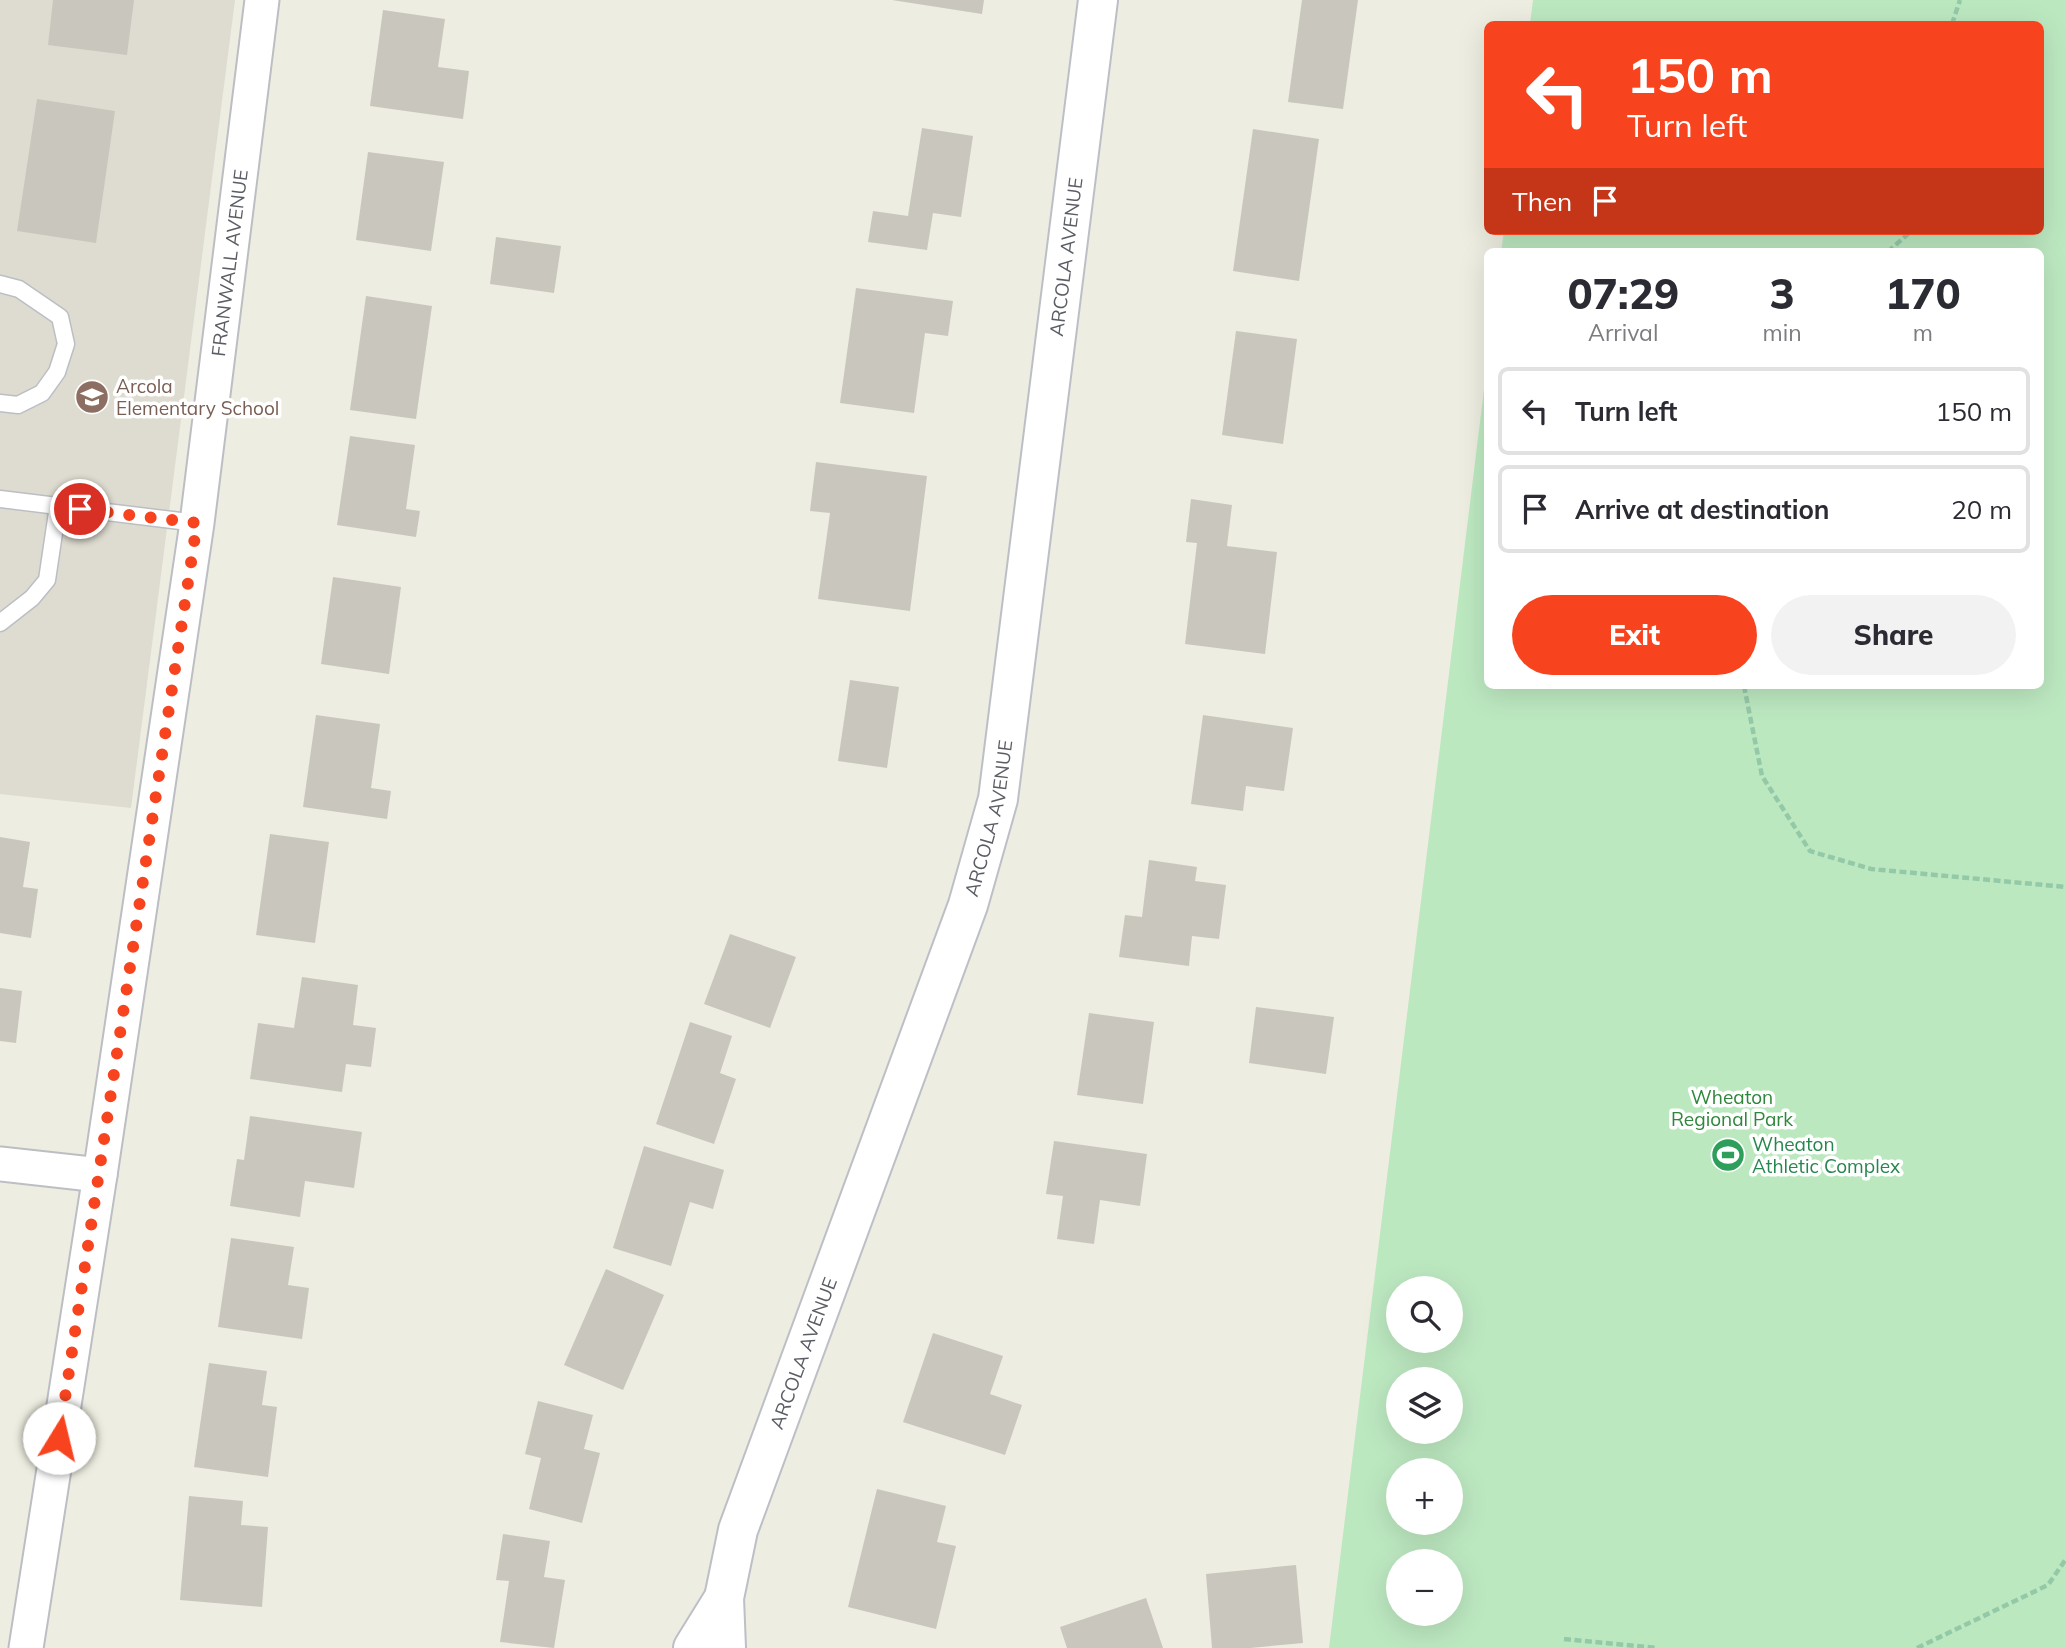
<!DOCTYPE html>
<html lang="en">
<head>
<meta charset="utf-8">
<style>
	body { margin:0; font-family:Mulish,sans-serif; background:#f2f2f3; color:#2b2b33; height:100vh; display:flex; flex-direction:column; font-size:26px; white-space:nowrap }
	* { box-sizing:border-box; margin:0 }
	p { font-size:23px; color:#7c7c81 }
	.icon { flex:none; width:38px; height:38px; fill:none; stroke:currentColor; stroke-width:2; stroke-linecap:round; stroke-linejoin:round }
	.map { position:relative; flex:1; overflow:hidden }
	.side { position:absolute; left:1484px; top:248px; width:560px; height:441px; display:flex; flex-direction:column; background:#fff; border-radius:10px; box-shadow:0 7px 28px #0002 }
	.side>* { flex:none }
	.hud { position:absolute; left:1484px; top:21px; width:560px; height:214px; border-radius:10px; box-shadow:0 7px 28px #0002; background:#f7441f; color:#fff; overflow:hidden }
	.fabs { position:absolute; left:1386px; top:1276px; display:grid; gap:14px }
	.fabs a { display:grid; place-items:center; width:77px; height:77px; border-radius:50%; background:#fff; box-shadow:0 7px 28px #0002; font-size:35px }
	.pin { position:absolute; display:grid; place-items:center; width:60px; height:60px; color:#fff; margin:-30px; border:4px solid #fff; border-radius:50%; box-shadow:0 2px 7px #0007 }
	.me { position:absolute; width:77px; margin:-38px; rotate:9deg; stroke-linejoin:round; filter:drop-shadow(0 0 5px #0008) }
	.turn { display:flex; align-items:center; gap:24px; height:147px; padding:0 28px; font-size:32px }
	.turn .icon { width:91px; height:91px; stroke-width:2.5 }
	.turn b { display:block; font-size:49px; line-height:60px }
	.then { display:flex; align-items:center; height:66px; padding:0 28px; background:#0003; gap:14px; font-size:26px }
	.eta { display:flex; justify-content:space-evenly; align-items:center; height:119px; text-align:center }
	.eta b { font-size:42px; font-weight:800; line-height:49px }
	.action { display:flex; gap:14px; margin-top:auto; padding:14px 28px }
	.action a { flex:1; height:80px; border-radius:42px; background:#f7441f; color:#fff; font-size:28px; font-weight:800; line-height:80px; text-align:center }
	.action a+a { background:#f2f2f3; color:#2b2b33 }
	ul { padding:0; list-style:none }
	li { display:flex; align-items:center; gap:21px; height:88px; margin:0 14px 10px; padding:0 14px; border:4px solid #e1e1e2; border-radius:10px }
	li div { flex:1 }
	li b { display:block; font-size:26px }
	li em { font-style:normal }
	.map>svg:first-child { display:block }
	.education { fill:#dedcd0 }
	.green { fill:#bce8c0; fill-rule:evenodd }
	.building { fill:#c9c6be }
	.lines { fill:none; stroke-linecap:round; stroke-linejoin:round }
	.lane-casing { stroke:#bcbec4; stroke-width:19 }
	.street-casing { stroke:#bcbec4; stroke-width:37 }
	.secondary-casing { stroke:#bcbfc6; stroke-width:42 }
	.path { stroke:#94c9a8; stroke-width:4.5; stroke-dasharray:7 3.5; stroke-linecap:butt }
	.lane { stroke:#fff; stroke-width:16 }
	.street { stroke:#fff; stroke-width:33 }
	.secondary { stroke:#fff; stroke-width:38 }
	.route { stroke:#f7441f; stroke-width:12; stroke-dasharray:0 21.6 }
	.labels { text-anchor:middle; stroke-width:7; stroke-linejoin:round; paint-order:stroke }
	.street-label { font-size:19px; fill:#5a5d64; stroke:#fff }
	.education-label { font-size:19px; fill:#785e54; stroke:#fff; text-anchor:start }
	.park-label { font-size:19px; fill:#2e873b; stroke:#fff }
	.leisure-label { font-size:19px; fill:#27864d; stroke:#fff; text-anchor:start }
</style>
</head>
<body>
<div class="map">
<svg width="2066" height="1648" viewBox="0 0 2066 1648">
	<rect width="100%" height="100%" fill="#eeede1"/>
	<polygon class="education" points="0,0 235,0 131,808 0,794"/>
	<path class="green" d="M1533 0H2066V1648H1329L1487 365 1488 686H2040V252H1501L1504 231H2040V24H1530ZM1398 1288H1451V1340H1398ZM1398 1379H1451V1432H1398ZM1398 1470H1451V1522H1398ZM1398 1561H1451V1614H1398Z"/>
	<g class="building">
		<polygon points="53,0 134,0 127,55 48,45"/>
		<polygon points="892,0 984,0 982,14"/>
		<polygon points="1302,0 1358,0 1343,109 1288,102"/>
		<polygon points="383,10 445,19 438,67 469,71 463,119 370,106"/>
		<polygon points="37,99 115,111 96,243 17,231"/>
		<polygon points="922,128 973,136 961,217 933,213 927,250 868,242 873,211 908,216"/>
		<polygon points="1253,129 1319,139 1299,281 1233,271"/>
		<polygon points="368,152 444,162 431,251 356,240"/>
		<polygon points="496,237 561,246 554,293 490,284"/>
		<polygon points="856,288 953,301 948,336 925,333 914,413 840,403"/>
		<polygon points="366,296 432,306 416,419 350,410"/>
		<polygon points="1236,331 1297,339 1283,444 1222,435"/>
		<polygon points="350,436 415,445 406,509 420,511 416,537 337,525"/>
		<polygon points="816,462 927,476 910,611 818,599 830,513 810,511"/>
		<polygon points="1191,499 1232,505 1227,546 1277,552 1265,654 1185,644 1197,543 1186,542"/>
		<polygon points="333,577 401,587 389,674 321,664"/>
		<polygon points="850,680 899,687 887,768 838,761"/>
		<polygon points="316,715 380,724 371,788 391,791 387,819 303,807"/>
		<polygon points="1203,715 1293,728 1284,791 1246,786 1243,811 1191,804"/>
		<polygon points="270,834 329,842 315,943 256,935"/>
		<polygon points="0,837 30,842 23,887 38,889 31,938 0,933"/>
		<polygon points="1149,860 1197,867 1195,881 1226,885 1219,939 1192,936 1189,966 1119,957 1125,915 1142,917"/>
		<polygon points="730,934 796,957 770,1028 704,1004"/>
		<polygon points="302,977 358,985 353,1025 376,1028 371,1067 346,1064 342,1092 250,1079 258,1023 294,1028"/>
		<polygon points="0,988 22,991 16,1043 0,1041"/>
		<polygon points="1256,1007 1334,1017 1326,1074 1249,1063"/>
		<polygon points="1089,1013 1154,1022 1143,1104 1077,1095"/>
		<polygon points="690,1022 732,1036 720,1073 736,1079 714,1144 656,1124"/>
		<polygon points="250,1116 362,1132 354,1188 305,1181 300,1217 230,1206 237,1159 244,1160"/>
		<polygon points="1054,1141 1147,1154 1140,1206 1100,1200 1094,1244 1057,1239 1063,1196 1046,1194"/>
		<polygon points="644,1146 724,1170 713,1209 690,1202 671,1266 613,1248"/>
		<polygon points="231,1238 294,1247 288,1285 309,1288 302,1339 218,1327"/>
		<polygon points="606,1269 664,1295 623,1390 564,1365"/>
		<polygon points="933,1333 1003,1356 990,1394 1022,1405 1005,1455 903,1422"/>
		<polygon points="209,1363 267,1371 262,1405 277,1407 268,1477 194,1467"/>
		<polygon points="538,1401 593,1415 584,1449 600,1453 582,1523 529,1509 541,1458 525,1454"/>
		<polygon points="877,1489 946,1506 937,1542 956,1546 936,1629 848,1607"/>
		<polygon points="189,1496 243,1501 241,1525 268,1527 262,1607 180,1600"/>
		<polygon points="503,1534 550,1541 544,1577 565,1580 554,1648 500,1642 509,1581 496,1580"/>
		<polygon points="1296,1565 1303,1643 1250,1648 1212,1648 1206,1574"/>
		<polygon points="1146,1598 1163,1648 1067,1648 1060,1627"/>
	</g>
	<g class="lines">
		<g class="lane-casing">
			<g id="lane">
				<polyline points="0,284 19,289 60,317 66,344 57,372 42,393 18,405 0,403"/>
				<polyline points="0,499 197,523"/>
				<polyline points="0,623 32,598 47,580 58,506"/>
			</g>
		</g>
		<g class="street-casing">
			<g id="street">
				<polyline points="0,1164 100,1175"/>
				<path id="s1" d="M26 1648 100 1175 197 523 262 0"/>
			</g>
		</g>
		<g class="secondary-casing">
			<g id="secondary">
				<polyline points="693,1648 724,1598"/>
				<path id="s2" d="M726 1648 724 1598 738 1530 968 905 998 799 1098 0"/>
			</g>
		</g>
		<g class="path">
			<polyline points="1952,24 1960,0"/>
			<polyline points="1888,252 1911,231"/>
			<polyline points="1744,686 1762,776 1810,851 1871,869 2066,887"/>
			<polyline points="1564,1639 1657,1648"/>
			<polyline points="1917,1648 2048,1585 2066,1559"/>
		</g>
		<use href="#lane" class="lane"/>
		<use href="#street" class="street"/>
		<use href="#secondary" class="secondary"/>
	</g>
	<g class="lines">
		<polyline class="route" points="59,1438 197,523 80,509"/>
	</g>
	<defs>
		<g id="school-disc" transform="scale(1.75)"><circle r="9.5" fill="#8d6e63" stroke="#fff"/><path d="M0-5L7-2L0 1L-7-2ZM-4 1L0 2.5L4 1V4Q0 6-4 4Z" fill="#fff"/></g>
		<g id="stadium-disc" transform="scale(1.75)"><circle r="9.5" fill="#2e9e5b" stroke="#fff"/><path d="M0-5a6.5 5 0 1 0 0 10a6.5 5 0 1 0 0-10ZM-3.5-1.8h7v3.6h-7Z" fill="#fff"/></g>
	</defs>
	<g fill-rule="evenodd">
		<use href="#school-disc" x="92" y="397"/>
		<use href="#stadium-disc" x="1728" y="1155"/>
	</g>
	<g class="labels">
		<g class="street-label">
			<text dy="7" stroke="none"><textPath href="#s2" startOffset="1442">ARCOLA AVENUE</textPath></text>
			<text dy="7" stroke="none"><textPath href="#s1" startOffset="1400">FRANWALL AVENUE</textPath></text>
			<text dy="7" stroke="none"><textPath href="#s2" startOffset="875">ARCOLA AVENUE</textPath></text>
			<text dy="7" stroke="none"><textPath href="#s2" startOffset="308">ARCOLA AVENUE</textPath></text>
		</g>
		<g class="education-label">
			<text x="116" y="393">Arcola<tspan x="116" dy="22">Elementary School</tspan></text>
		</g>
		<g class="park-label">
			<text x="1732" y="1104">Wheaton<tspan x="1732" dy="22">Regional Park</tspan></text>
		</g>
		<g class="leisure-label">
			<text x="1752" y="1151">Wheaton<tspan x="1752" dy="22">Athletic Complex</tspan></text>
		</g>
	</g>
</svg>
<div class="fabs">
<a><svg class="icon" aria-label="search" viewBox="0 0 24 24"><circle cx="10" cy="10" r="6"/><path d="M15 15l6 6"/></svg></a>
<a><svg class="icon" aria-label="layers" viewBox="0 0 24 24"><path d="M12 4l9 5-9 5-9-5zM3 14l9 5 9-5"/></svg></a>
<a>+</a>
<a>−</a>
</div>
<div class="pin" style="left:80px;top:509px;background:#d93025"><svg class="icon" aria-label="arrive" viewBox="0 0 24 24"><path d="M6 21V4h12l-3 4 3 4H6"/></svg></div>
<svg class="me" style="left:59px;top:1438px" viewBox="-20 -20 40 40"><circle r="19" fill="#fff"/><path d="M0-13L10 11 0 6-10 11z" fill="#f7441f"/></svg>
<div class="hud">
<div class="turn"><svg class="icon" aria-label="left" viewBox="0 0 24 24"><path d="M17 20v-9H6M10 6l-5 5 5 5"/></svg><div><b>150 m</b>Turn left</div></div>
<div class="then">Then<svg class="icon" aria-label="arrive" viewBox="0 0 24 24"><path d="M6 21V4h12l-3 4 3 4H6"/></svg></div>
</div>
<section class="side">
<div class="eta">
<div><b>07:29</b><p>Arrival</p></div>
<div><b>3</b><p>min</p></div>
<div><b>170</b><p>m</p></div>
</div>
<ul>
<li><svg class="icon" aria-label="left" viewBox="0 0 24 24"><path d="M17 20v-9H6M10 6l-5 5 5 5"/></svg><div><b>Turn left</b></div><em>150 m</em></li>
<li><svg class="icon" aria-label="arrive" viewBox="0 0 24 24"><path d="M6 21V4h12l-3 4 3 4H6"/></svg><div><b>Arrive at destination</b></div><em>20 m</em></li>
</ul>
<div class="action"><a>Exit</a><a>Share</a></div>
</section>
</div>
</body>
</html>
